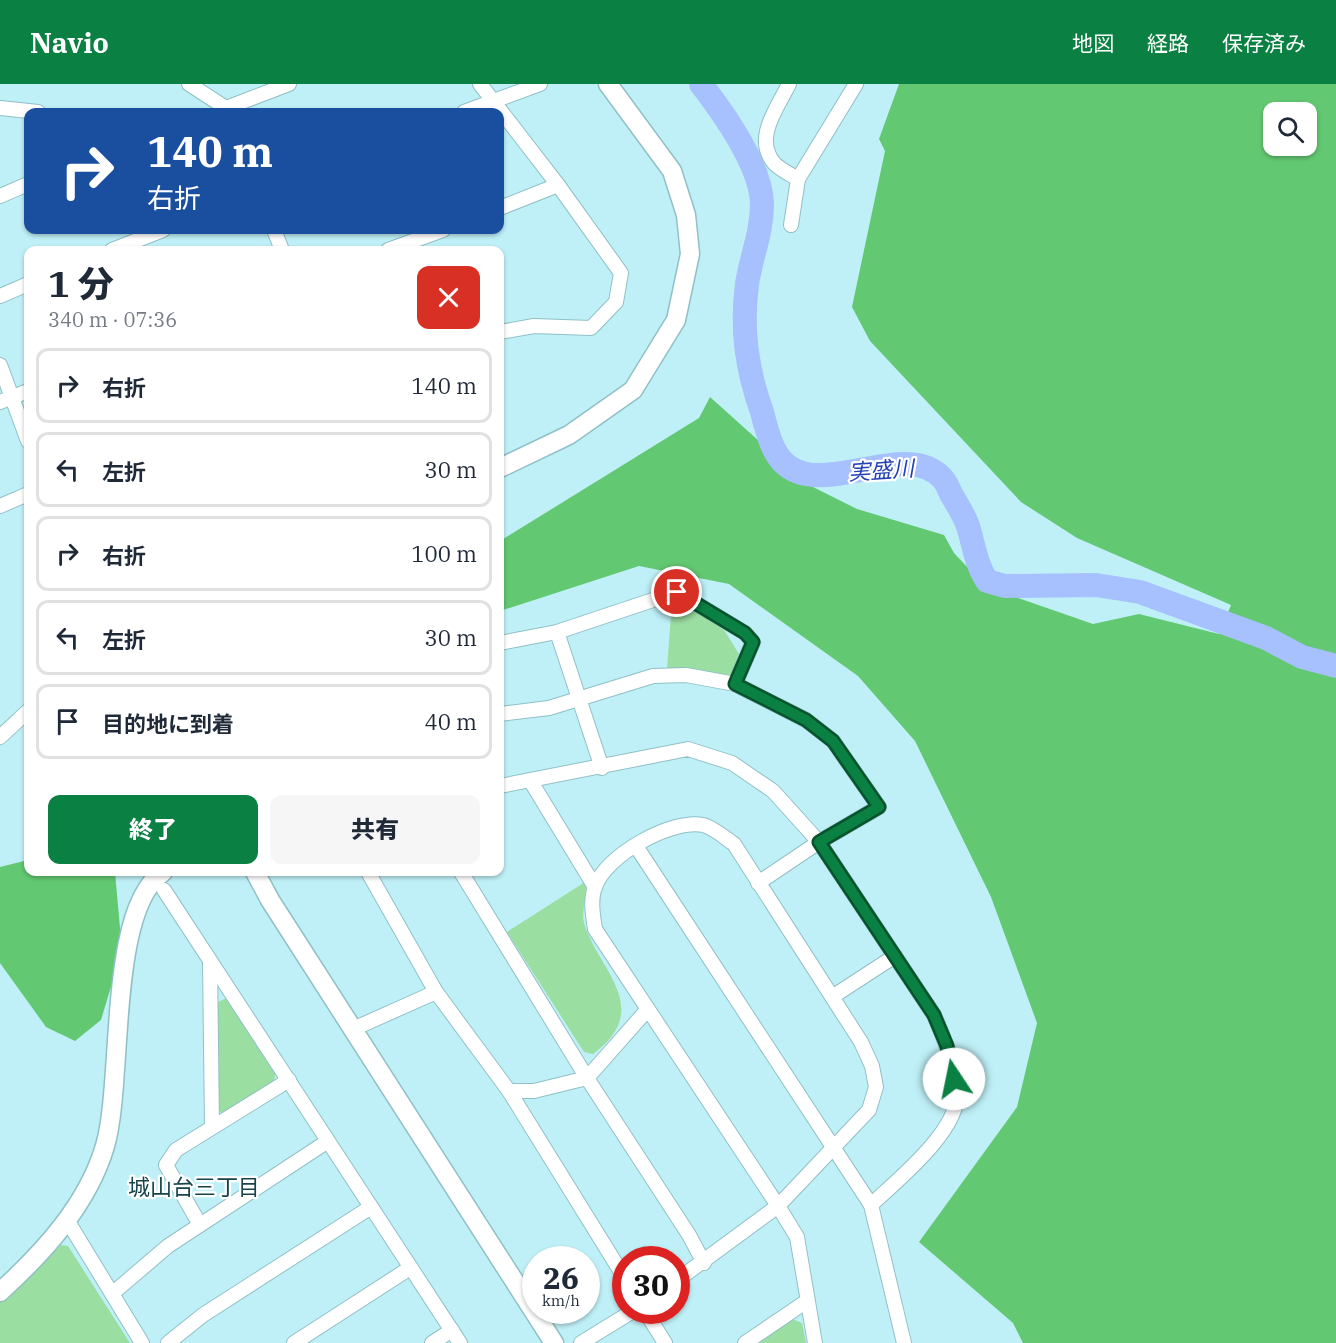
<!DOCTYPE html>
<html lang="ja">
<head>
<meta charset="utf-8">
<style>
	body { margin:0; font-family:"IBM Plex Serif","Noto Sans JP",serif; background:#f6f6f7; color:#1f2937; height:100vh; display:flex; flex-direction:column; font-size:22px; white-space:nowrap }
	* { box-sizing:border-box; margin:0 }
	p { font-size:20px; color:#747a83 }
	.icon { flex:none; width:33px; height:33px; fill:none; stroke:currentColor; stroke-width:2; stroke-linecap:round; stroke-linejoin:round }
	.map { position:relative; flex:1; overflow:hidden }
	.details { position:absolute; left:24px; top:162px; width:480px; height:630px; display:flex; flex-direction:column; background:#fff; border-radius:12px; box-shadow:0 2px 4px #0004 }
	.details>* { flex:none }
	.guide { position:absolute; left:24px; top:24px; width:480px; height:126px; border-radius:12px; box-shadow:0 2px 4px #0004; background:#1a4fa0; color:#fff; overflow:hidden }
	.buttons { position:absolute; left:1263px; top:18px; display:grid; gap:12px }
	.buttons a { display:grid; place-items:center; width:54px; height:54px; border-radius:12px; background:#fff; box-shadow:0 2px 4px #0004; font-size:30px }
	.speed { position:absolute; left:522px; top:1162px; display:flex; gap:12px; font-size:30px; font-weight:700; text-align:center }
	.speed>* { display:grid; place-content:center; width:78px; height:78px; border-radius:50%; background:#fff; box-shadow:0 2px 4px #0004; line-height:1 }
	.speed small { font-size:15px; font-weight:400 }
	.speed .limit { border:9px solid #d22; background:#fff; color:#111 }
	.pin { position:absolute; display:grid; place-items:center; width:51px; height:51px; color:#fff; margin:-26px; border:3px solid #fff; border-radius:50%; box-shadow:0 2px 6px #0007 }
	.me { position:absolute; width:66px; margin:-33px; rotate:349deg; stroke-linejoin:round; filter:drop-shadow(0 0 4px #0008) }
	.turn { display:flex; align-items:center; gap:21px; height:126px; padding:0 24px; font-size:27px }
	.turn .icon { width:78px; height:78px; stroke-width:2.5 }
	.turn b { display:block; font-size:42px; line-height:51px }
	.round { display:grid; place-items:center; flex:none; width:63px; height:63px; border-radius:12px; background:#f6f6f7 }
	.overview { display:flex; align-items:center; justify-content:space-between; height:102px; padding:0 24px }
	h1 { font-size:36px; font-weight:800; line-height:45px }
	.cta { display:flex; gap:12px; margin-top:auto; padding:12px 24px }
	.cta a { flex:1; height:69px; border-radius:12px; background:#0b8043; color:#fff; font-size:24px; font-weight:800; line-height:69px; text-align:center }
	.cta a+a { background:#f6f6f7; color:#1f2937 }
	ul { padding:0; list-style:none }
	li { display:flex; align-items:center; gap:18px; height:75px; margin:0 12px 9px; padding:0 12px; border:3px solid #e0e1e3; border-radius:12px }
	li div { flex:1 }
	li b { display:block; font-size:22px }
	li em { font-style:normal }
	header { display:flex; align-items:center; gap:36px; box-sizing:border-box; height:84px; padding:0 30px; background:#0b8043; color:#fff }
	header strong { font-size:28px }
	nav { display:flex; gap:33px; margin-inline-start:auto; font-size:21px }
	.map>svg:first-child { display:block }
	.green { fill:#9adea1 }
	.forest { fill:#63c872; fill-rule:evenodd }
	.lines { fill:none; stroke-linecap:round; stroke-linejoin:round }
	.river { stroke:#a7c0fe; stroke-width:24 }
	.minor-casing { stroke:#90c0c6; stroke-width:16 }
	.tertiary-casing { stroke:#90c0c6; stroke-width:21 }
	.minor { stroke:#fff; stroke-width:14 }
	.tertiary { stroke:#fff; stroke-width:18 }
	.route-casing { stroke:#07532c; stroke-width:15 }
	.route { stroke:#0b8043; stroke-width:10 }
	.labels { text-anchor:middle; stroke-width:4.5; stroke-linejoin:round; paint-order:stroke }
	.water-label { font-size:22px; font-style:italic; fill:#2441b3; stroke:#fff }
	.neighbourhood-label { font-size:22px; fill:#16444a; stroke:#fff }
</style>
</head>
<body>
<header>
<strong>Navio</strong>
<nav><a>地図</a><a>経路</a><a>保存済み</a></nav>
</header>
<div class="map">
<svg width="1336" height="1259" viewBox="0 0 1336 1259">
	<rect width="100%" height="100%" fill="#bff0f7"/>
	<g class="green">
		<path d="M677 515 724 546 739 570 732 590C712 598 688 584 667 585L672 517Z"/>
		<path d="M585 798C588 810 581 825 584 839 598 886 655 924 593 970L584 968 507 848Z"/>
		<polygon points="229,913 276,986 274,997 222,1029 211,1023 218,918"/>
		<polygon points="61,1161 68,1162 130,1259 0,1259 0,1218"/>
		<polygon points="792,1235 802,1239 806,1259 754,1259"/>
	</g>
	<g class="forest">
		<path d="M899 0H1336V1259H1023L1013 1239 919 1158 1017 1023 1037 939 991 813 915 657 858 592 729 500 639 482 500 527V457L699 334 710 313 807 400 857 425 944 451 954 469 986 503 1093 540 1139 530 1219 550 1231 521 1077 454 1021 418 870 257 852 223 885 67 879 55ZM1274 28H1306V62H1274Z"/>
		<polygon points="28,776 28,788 115,788 122,866 101,936 75,957 46,943 0,879 0,783"/>
	</g>
	<g class="lines">
		<path class="river" d="M701 0C724 30 761 81 762 120 762 149 751 173 747 200 741 246 747 286 762 328 766 342 768 354 775 367 807 427 902 351 942 394 946 398 949 405 951 410 957 420 964 431 968 442 974 462 976 480 987 497L1005 502 1096 501 1140 508 1266 554 1302 573 1336 582"/>
		<g class="minor-casing">
			<g id="minor">
				<polyline points="189,0 226,24"/>
				<polyline points="480,0 558,101 621,189 616,218 591,244 534,242 500,248"/>
				<path d="M789 0C778 23 753 54 774 79 779 85 790 90 798 95"/>
				<polyline points="0,24 38,28"/>
				<polyline points="228,28 226,24 289,0"/>
				<polyline points="464,28 540,0"/>
				<polyline points="0,112 28,100"/>
				<polyline points="500,124 558,101"/>
				<polyline points="791,141 798,95 856,0"/>
				<polyline points="274,146 282,166"/>
				<polyline points="112,166 163,146"/>
				<polyline points="388,166 443,146"/>
				<polyline points="0,212 28,200"/>
				<polyline points="0,281 28,357"/>
				<polyline points="0,318 28,307"/>
				<polyline points="0,422 28,410"/>
				<polyline points="557,548 602,684"/>
				<polyline points="500,559 557,548 677,508 745,549 753,558 735,600 806,636 833,657 879,723 819,758 758,799"/>
				<polyline points="500,630 549,624 653,592 686,591 735,600"/>
				<polyline points="0,653 28,627"/>
				<polyline points="530,696 595,803"/>
				<path d="M500 702 688 665 732 679 773 707 819 758 934 931C945 956 956 983 957 1010 958 1048 896 1097 871 1121"/>
				<polyline points="636,762 871,1121 904,1259"/>
				<polyline points="368,788 436,908 509,1007 626,1196"/>
				<polyline points="461,788 587,994 689,1151 704,1179"/>
				<polyline points="164,806 460,1259"/>
				<polyline points="210,878 212,1043"/>
				<polyline points="832,913 895,872"/>
				<polyline points="353,945 436,908"/>
				<polyline points="509,1007 534,1007 587,994 648,925"/>
				<polyline points="67,1136 142,1259"/>
				<polyline points="200,1141 166,1081 176,1066 289,996"/>
				<path d="M676 1197 778 1122 869 1026 876 1003 872 982 861 958 734 760C725 754 713 743 703 741 670 735 605 772 595 803 590 816 593 832 595 845L778 1122 797 1153 815 1259"/>
				<polyline points="113,1209 168,1162 328,1057"/>
				<polyline points="645,1227 665,1259"/>
				<polyline points="168,1259 203,1231 371,1123"/>
				<polyline points="294,1259 410,1184"/>
				<polyline points="432,1259 452,1246"/>
				<polyline points="581,1259 633,1227"/>
				<polyline points="745,1259 807,1217"/>
			</g>
		</g>
		<g class="tertiary-casing">
			<g id="tertiary">
				<polyline points="500,384 569,351 633,306 676,236 690,170 686,131 672,87 608,0"/>
				<polyline points="255,788 270,816 554,1259"/>
				<path d="M0 1208C44 1168 88 1120 105 1062 124 998 107 826 163 788"/>
			</g>
		</g>
		<use href="#minor" class="minor"/>
		<use href="#tertiary" class="tertiary"/>
	</g>
	<g class="lines">
		<g class="route-casing">
			<polyline id="route" points="677,508 745,549 753,558 735,600 806,636 833,657 879,723 819,758 934,931 947,962 954,995"/>
		</g>
		<use href="#route" class="route"/>
	</g>
	<g class="labels">
		<g class="water-label">
			<text transform="translate(881 386) rotate(-4)" y="8">実盛川</text>
		</g>
		<g class="neighbourhood-label">
			<text x="194" y="1111">城山台三丁目</text>
		</g>
	</g>
</svg>
<div class="buttons">
<a><svg class="icon" aria-label="search" viewBox="0 0 24 24"><circle cx="10" cy="10" r="6"/><path d="M15 15l6 6"/></svg></a>
</div>
<div class="speed"><div>26<small>km/h</small></div><div class="limit">30</div></div>
<div class="pin" style="left:677px;top:508px;background:#d93025"><svg class="icon" aria-label="arrive" viewBox="0 0 24 24"><path d="M6 21V4h12l-3 4 3 4H6"/></svg></div>
<svg class="me" style="left:954px;top:995px" viewBox="-20 -20 40 40"><circle r="19" fill="#fff"/><path d="M0-13L10 11 0 6-10 11z" fill="#0b8043"/></svg>
<div class="guide">
<div class="turn"><svg class="icon" aria-label="right" viewBox="0 0 24 24"><path d="M7 20v-9h11M14 6l5 5-5 5"/></svg><div><b>140 m</b>右折</div></div>
</div>
<section class="details">
<div class="overview"><div><h1>1 分</h1><p>340 m · 07:36</p></div><a class="round" style="background:#d93025;color:#fff"><svg class="icon" aria-label="close" viewBox="0 0 24 24"><path d="M6 6l12 12M18 6L6 18"/></svg></a></div>
<ul>
<li><svg class="icon" aria-label="right" viewBox="0 0 24 24"><path d="M7 20v-9h11M14 6l5 5-5 5"/></svg><div><b>右折</b></div><em>140 m</em></li>
<li><svg class="icon" aria-label="left" viewBox="0 0 24 24"><path d="M17 20v-9H6M10 6l-5 5 5 5"/></svg><div><b>左折</b></div><em>30 m</em></li>
<li><svg class="icon" aria-label="right" viewBox="0 0 24 24"><path d="M7 20v-9h11M14 6l5 5-5 5"/></svg><div><b>右折</b></div><em>100 m</em></li>
<li><svg class="icon" aria-label="left" viewBox="0 0 24 24"><path d="M17 20v-9H6M10 6l-5 5 5 5"/></svg><div><b>左折</b></div><em>30 m</em></li>
<li><svg class="icon" aria-label="arrive" viewBox="0 0 24 24"><path d="M6 21V4h12l-3 4 3 4H6"/></svg><div><b>目的地に到着</b></div><em>40 m</em></li>
</ul>
<div class="cta"><a>終了</a><a>共有</a></div>
</section>
</div>
</body>
</html>
